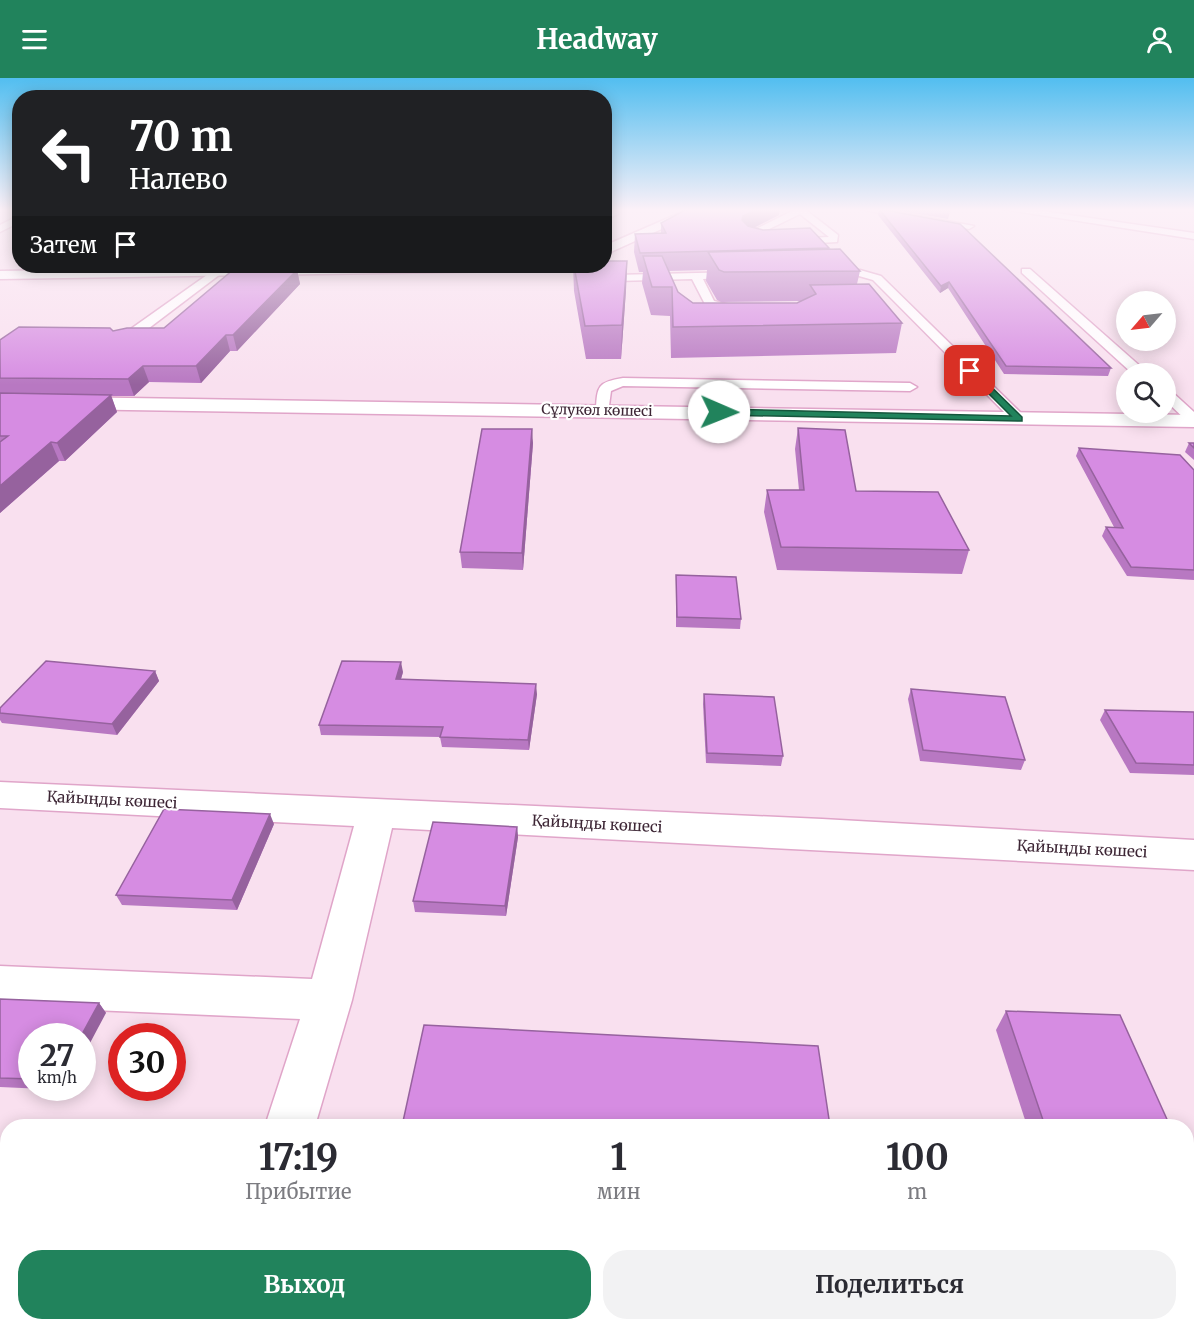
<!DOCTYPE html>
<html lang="ru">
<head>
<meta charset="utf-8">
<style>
	body { margin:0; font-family:Merriweather,serif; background:#f2f2f3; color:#2b2b33; height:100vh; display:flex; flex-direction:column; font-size:22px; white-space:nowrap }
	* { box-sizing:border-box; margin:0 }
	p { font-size:20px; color:#7c7c81 }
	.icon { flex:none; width:33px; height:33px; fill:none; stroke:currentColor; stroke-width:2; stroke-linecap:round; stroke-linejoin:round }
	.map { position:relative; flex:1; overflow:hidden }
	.drawer { position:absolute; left:0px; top:1041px; width:1194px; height:212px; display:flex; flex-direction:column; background:#fff; border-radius:24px 24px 0 0; box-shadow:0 3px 15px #0003 }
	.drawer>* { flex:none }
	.hud { position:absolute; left:12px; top:12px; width:600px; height:183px; border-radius:24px; box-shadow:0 3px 15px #0003; background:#202124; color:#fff; overflow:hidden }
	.needle { width:39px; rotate:242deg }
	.fabs { position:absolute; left:1116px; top:213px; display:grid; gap:12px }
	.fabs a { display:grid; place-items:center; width:60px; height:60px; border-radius:50%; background:#fff; box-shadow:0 3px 15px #0003; font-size:30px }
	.speed { position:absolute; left:18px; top:945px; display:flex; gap:12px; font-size:30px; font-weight:700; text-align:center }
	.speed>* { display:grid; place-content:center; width:78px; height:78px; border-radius:50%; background:#fff; box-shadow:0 3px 15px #0003; line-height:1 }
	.speed small { font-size:15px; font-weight:400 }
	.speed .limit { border:9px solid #d22; background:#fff; color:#111 }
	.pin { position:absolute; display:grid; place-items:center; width:51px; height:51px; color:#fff; margin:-26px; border-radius:12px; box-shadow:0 3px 9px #0006 }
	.me { position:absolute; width:66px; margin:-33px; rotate:91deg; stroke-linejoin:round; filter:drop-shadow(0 0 4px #0008) }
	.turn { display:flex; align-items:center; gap:21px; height:126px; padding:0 18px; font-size:27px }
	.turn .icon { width:78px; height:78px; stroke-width:2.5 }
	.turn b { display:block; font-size:42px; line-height:51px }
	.then { display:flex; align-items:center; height:57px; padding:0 18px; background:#0003; gap:12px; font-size:22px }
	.eta { display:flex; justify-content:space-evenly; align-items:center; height:102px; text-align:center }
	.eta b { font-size:36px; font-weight:700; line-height:42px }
	.action { display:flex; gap:12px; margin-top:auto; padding:12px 18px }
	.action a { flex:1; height:69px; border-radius:24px; background:#21835c; color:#fff; font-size:24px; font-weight:700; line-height:69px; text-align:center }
	.action a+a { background:#f2f2f3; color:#2b2b33 }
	header { display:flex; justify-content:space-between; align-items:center; height:78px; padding:0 18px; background:#21835c; color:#fff; font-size:27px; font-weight:700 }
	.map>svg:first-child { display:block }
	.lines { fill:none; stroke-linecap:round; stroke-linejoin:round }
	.lane-casing { stroke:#e0a5c9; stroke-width:3 }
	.street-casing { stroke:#e0a5c9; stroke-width:3 }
	.lane { fill:#fff; fill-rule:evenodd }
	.street { fill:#fff; fill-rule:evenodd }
	.wall { fill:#b878c2; fill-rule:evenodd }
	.shaded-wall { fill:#96629e }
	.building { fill:#d68ce2; stroke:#96629e; stroke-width:1.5 }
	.route { fill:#21835c; stroke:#15553c; stroke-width:1.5 }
	.labels { text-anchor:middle; stroke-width:4.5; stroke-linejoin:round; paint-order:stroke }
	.far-street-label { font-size:14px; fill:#3d2635; stroke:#fff }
	.street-label { font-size:15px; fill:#3d2635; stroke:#fff }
</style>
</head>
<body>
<header><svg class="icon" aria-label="menu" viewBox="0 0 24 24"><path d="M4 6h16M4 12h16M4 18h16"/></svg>Headway<svg class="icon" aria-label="person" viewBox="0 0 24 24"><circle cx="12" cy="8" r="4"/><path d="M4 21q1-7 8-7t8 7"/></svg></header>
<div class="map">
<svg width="1194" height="1252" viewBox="0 0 1194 1252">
	<rect width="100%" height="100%" fill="#f9e0ef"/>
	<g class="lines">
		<g class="lane-casing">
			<g id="lane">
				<polygon points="610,131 618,131 618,136 604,143 604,137 610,135"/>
				<path d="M796 131H808L807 133 838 157 837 164 761 168 748 165 742 158ZM800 136 829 159 761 162 753 159Z"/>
				<polygon points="859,131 882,131 974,148 969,151"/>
				<polygon points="1002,131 1028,131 1194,155 1194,161"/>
				<polygon points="20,137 20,144 0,154 0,147"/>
				<polygon points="1022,191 1030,191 1149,296 1133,296 1022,195"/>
				<polygon points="214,192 223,194 128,266 118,266 118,260"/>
				<polygon points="826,192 860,192 881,198 1024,338 1027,341 1024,344 1014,344 873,202 859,198 822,197 822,193"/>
				<polygon points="596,194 615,197 738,194 742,195 742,199 703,201 714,223 746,231 740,235 706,228 692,201 615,203 592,199 592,195"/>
				<path d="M623 300 910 305 917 309 910 313 623 308 611 313 608 335H598L596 332C597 308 598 304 623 300Z"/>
				<polygon points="1166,312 1171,313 1194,334 1194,347 1189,345 1166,323"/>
			</g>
		</g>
		<g class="street-casing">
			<g id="street">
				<polygon points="689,131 706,131 604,177 604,168"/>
				<polygon points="324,188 579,188 572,192 0,201 0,193"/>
				<polygon points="0,318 1194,337 1194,349 0,330"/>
				<polygon points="0,704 822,741 1194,762 1194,792 392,750 352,922 315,1048 265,1048 300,941 0,928 0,888 312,901 354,748 0,730"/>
				<polygon points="237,1245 297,1245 298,1252 238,1252"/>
			</g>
		</g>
		<use href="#lane" class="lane"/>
		<use href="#street" class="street"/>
	</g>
	<g class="wall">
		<polygon points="879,131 1111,290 1108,298 1004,296 948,210 940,215 878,137"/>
		<polygon points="889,131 951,131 948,141"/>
		<path d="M779 137 754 150 829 170V171L860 193 857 206 902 245 896 275 671 280 670 238 651 237 642 205 643 194H639L634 174 635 156 661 155V145ZM707 192 706 203 717 222 721 224 800 223 797 225H693L678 214 668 193Z"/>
		<polygon points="627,183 626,212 621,281 586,281 574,213 573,188 604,188"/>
		<polygon points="297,192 300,206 237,273 230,273 201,305 149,304 134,318 111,318 117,334 65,383 59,383 0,435 0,262 113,253 164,250"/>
		<polygon points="798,350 856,413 969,472 962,496 777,492 764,434 767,412 799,412 795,371"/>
		<polygon points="533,365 523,492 462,490 460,474"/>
		<polygon points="1189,365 1194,365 1194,382 1185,374"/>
		<polygon points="1079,370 1194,392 1194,502 1127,498 1102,458 1106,449 1114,449 1076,378"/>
		<polygon points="676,497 741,541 740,551 676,549"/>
		<polygon points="155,593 159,603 117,657 2,645 0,642 0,630"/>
		<polygon points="403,594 401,601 537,616 529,672 442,669 440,659 321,657 319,647"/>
		<polygon points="911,611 1025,682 1021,692 920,683 908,621"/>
		<polygon points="704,616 783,678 781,688 706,685 703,626"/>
		<polygon points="1105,632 1194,634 1194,697 1130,695 1100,642"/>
		<polygon points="274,746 237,832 122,827 116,817"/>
		<polygon points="517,749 518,759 506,838 415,834 413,823"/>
		<polygon points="0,921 99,925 106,935 32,958 32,1010 67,1010 66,1012 0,1009"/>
		<polygon points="1006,933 1170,1048 1027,1048 996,952"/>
	</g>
	<g class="shaded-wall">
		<polygon points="757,131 780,131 779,137 741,156 743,138"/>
		<polygon points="627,183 626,212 621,281 622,247"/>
		<polygon points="297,192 300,206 237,273 233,257"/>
		<polygon points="949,204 948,210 940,215 941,208"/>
		<polygon points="226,257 230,273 201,305 196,288"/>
		<polygon points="143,288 149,304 134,318 128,301"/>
		<polygon points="111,317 117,334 65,383 57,365"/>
		<polygon points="532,351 533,365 523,492 522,475"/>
		<polygon points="51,364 59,383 0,435 0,408"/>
		<polygon points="401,584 403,594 398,611 396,601"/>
		<polygon points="155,593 159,603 117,657 112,646"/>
		<polygon points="536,606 537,616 529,672 528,662"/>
		<polygon points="270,736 274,746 237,832 232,822"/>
		<polygon points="517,749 518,759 506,838 505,828"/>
		<polygon points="99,925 106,935 82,980 82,958 81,958"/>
	</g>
	<g class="building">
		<polygon points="687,131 757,131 743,138 742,142 748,148 763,152 810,150 829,170 640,175 635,156 666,155 661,145"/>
		<polygon points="879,131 960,146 1111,290 1006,288 949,204 941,208"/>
		<polygon points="840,171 860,193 724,194 719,192 708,174"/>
		<polygon points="643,178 662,178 678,214 693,225 797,225 816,216 810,207 869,206 902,245 673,249 672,209 652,209"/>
		<polygon points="604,183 627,183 622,247 585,248 574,188 604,188"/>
		<polygon points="234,191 297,192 233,257 226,257 196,288 143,288 128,301 0,300 0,262 19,249 110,250 113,253 127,250 164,250"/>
		<polygon points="0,315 111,317 57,365 51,364 0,408 0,364 8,358 0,358"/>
		<polygon points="798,350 845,352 856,413 938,414 969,472 781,469 767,412 804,412"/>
		<polygon points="482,351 532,351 522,475 460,474"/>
		<polygon points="1189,365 1194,365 1194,370"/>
		<polygon points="1079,370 1180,377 1194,392 1194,492 1131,489 1106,449 1123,450"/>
		<polygon points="676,497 736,499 741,541 677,539"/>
		<polygon points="46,583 155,593 112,646 0,635 0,630"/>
		<polygon points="342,583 401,584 396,601 536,606 528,662 440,659 443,649 319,647"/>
		<polygon points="911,611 1005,619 1025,682 923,672"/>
		<polygon points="704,616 774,619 783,678 707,675"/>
		<polygon points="1105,632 1194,634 1194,687 1136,685"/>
		<polygon points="164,731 270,736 232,822 116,817"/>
		<polygon points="433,744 517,749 505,828 413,823"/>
		<polygon points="0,921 99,925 81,958 32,958 32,1001 0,1000"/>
		<polygon points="1006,933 1120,937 1170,1048 1045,1048"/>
		<polygon points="424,947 818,968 830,1048 402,1048"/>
		<polygon points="583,1246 694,1252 583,1252"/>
	</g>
	<linearGradient id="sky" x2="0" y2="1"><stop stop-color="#52bef0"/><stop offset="0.43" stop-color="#fcf1f8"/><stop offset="1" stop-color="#fcf1f8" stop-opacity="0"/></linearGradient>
	<rect width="1194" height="307" fill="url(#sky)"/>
	<polygon class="route" points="967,291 973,291 1022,339 1022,343 719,337 715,334 719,331 1011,338 967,294"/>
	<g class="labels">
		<g class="far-street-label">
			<text transform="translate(597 332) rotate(1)" y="5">Сұлукөл көшесі</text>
		</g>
		<g class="street-label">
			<text transform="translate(112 722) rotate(3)" y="5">Қайыңды көшесі</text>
			<text transform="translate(597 746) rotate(3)" y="5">Қайыңды көшесі</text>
			<text transform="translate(1082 771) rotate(3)" y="5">Қайыңды көшесі</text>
		</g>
	</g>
</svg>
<div class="fabs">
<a><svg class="needle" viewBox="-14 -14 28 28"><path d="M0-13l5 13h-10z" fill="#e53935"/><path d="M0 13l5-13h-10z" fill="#7c7c81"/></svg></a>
<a><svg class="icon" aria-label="search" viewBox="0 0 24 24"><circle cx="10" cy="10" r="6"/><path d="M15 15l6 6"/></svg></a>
</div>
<div class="speed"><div>27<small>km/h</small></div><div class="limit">30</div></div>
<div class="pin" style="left:970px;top:293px;background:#d93025"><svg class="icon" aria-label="arrive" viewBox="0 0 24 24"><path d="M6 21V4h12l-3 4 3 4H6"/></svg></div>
<svg class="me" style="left:719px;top:334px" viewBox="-20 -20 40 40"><circle r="19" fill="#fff"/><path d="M0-13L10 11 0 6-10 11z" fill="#21835c"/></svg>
<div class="hud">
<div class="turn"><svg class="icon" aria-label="left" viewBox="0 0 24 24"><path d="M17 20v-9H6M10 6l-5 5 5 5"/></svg><div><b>70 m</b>Налево</div></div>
<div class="then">Затем<svg class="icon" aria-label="arrive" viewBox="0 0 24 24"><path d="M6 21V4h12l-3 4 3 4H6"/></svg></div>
</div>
<section class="drawer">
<div class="eta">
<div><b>17:19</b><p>Прибытие</p></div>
<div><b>1</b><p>мин</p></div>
<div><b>100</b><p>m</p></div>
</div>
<div class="action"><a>Выход</a><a>Поделиться</a></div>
</section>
</div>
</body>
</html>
